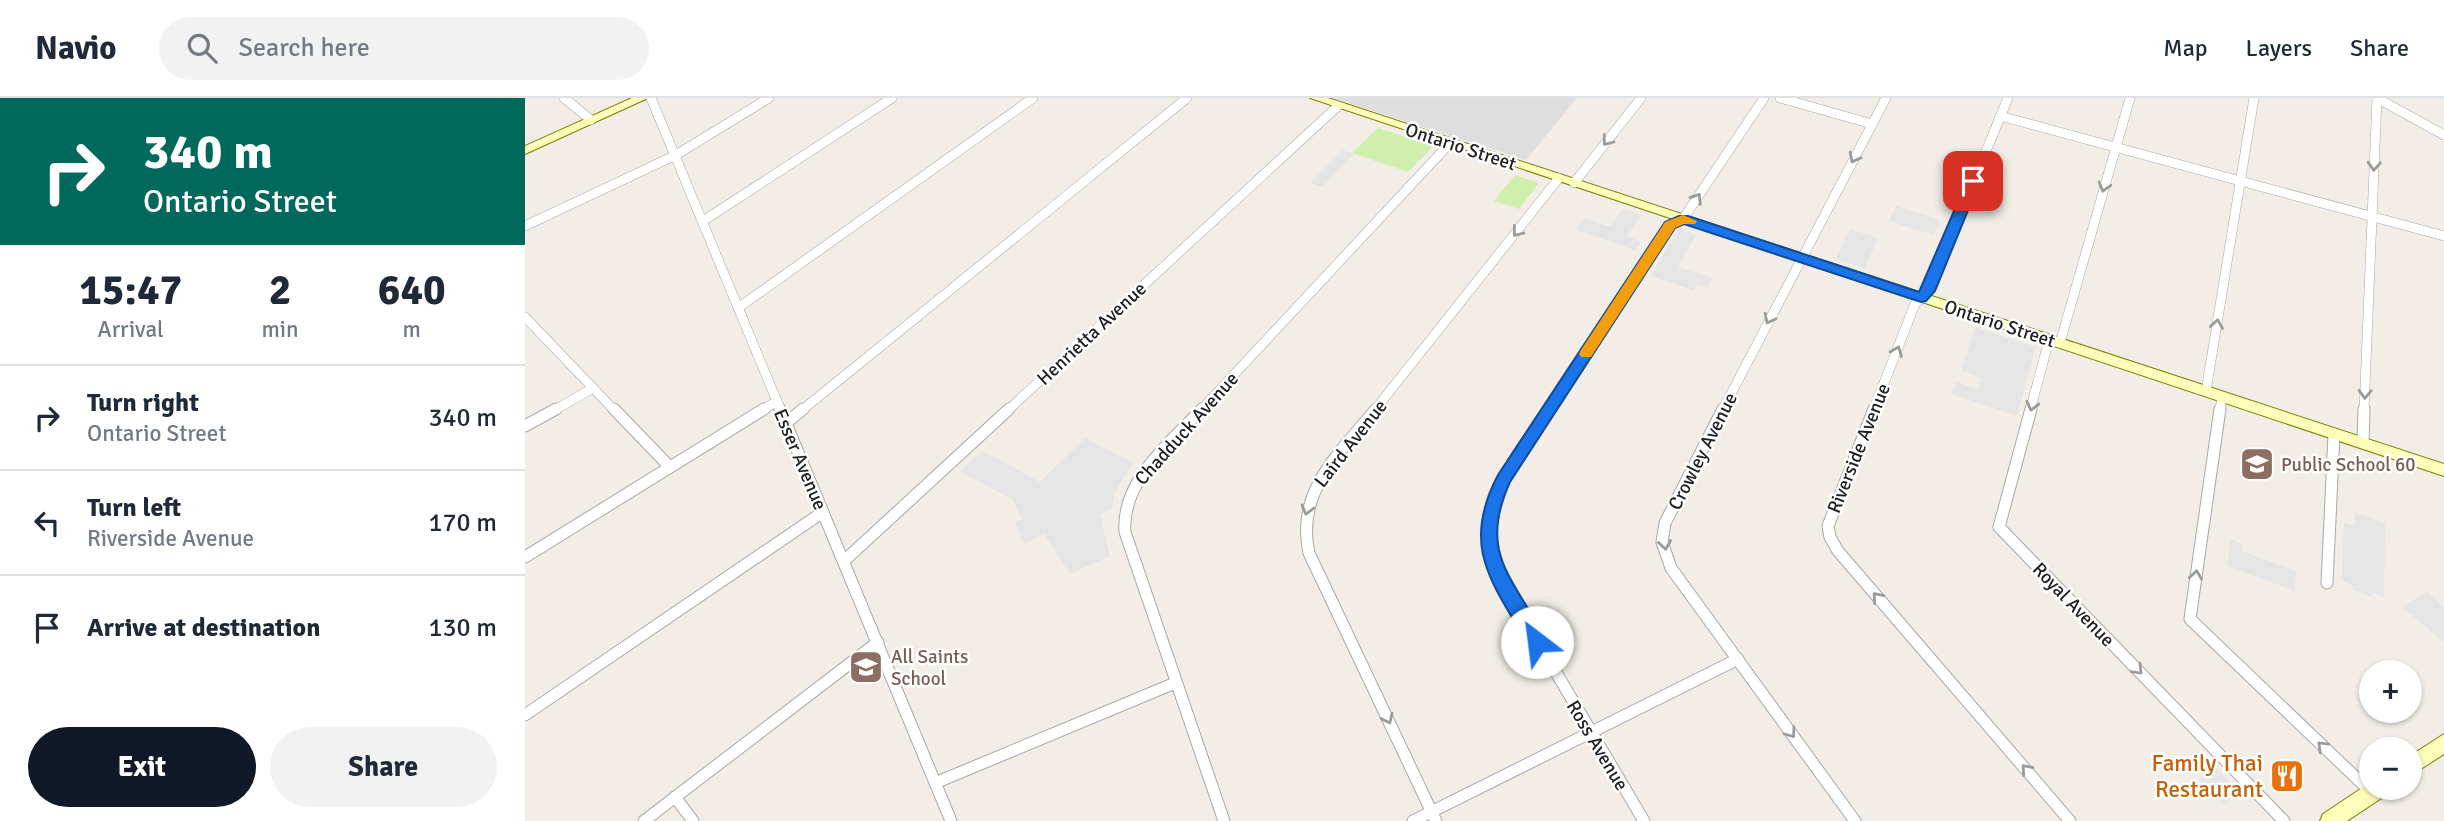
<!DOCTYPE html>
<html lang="en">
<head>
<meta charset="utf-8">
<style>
	body { margin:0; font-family:Signika,sans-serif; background:#f2f2f3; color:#1f2937; height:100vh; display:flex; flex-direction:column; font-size:26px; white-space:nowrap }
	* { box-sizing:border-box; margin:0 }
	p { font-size:23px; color:#747a83 }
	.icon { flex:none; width:38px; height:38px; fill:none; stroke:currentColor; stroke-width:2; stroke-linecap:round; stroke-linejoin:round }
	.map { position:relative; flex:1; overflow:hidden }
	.sheet { display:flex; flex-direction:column; background:#fff; width:525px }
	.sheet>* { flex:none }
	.hud { background:#00695c; color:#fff; overflow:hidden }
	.controls { position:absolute; left:1834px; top:562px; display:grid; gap:14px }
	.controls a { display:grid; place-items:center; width:63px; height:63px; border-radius:50%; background:#fff; box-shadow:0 2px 5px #0004; font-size:35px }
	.pin { position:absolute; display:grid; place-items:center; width:60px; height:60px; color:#fff; margin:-30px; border-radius:14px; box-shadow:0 4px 10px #0006 }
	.me { position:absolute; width:77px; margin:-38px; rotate:330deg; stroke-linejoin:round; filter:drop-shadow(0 0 5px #0008) }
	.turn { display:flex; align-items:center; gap:24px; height:147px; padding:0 28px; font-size:32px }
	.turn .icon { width:91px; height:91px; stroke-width:2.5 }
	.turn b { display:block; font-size:49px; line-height:60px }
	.eta { display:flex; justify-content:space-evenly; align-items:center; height:119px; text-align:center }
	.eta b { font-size:42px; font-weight:700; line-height:49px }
	.button { display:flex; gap:14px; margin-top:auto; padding:14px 28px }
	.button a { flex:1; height:80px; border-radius:42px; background:#111827; color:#fff; font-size:28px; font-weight:700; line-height:80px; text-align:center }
	.button a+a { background:#f2f2f3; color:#1f2937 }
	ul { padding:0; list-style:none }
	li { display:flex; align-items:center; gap:21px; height:105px; padding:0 28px; border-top:2px solid #e0e1e3 }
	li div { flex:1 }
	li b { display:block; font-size:26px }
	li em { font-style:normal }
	header { display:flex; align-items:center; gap:42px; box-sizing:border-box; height:98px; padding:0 35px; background:#fff; border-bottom:2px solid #e0e1e3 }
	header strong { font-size:33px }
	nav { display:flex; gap:38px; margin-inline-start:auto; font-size:24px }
	.search { width:490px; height:63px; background:#f2f2f3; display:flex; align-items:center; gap:18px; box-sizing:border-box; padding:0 24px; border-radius:38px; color:#747a83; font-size:26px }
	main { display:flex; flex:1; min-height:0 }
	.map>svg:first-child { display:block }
	.residential { fill:#dfdede }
	.grass { fill:#d0eeac }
	.parking { fill:#e5e5e5 }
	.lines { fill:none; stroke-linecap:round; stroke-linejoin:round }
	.street-far1-casing { stroke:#a8a8a8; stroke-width:10 }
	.street-casing { stroke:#a8a8a8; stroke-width:13 }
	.secondary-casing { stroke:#798000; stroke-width:2 }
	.street-far1 { stroke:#fff; stroke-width:9 }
	.street { stroke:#fff; stroke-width:11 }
	.secondary { fill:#fdfdba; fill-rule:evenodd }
	.oneway { stroke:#9b9b9b }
	.route { fill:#1a73e8; stroke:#114b97; stroke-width:2 }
	.slow { fill:#f59e0b }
	.labels { text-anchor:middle; stroke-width:5; stroke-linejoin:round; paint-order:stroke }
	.street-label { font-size:19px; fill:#212121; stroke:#fff }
	.education-label { font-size:19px; fill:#785e54; stroke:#fff; text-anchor:start }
	.near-food-label { font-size:23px; fill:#c56008; stroke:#fff; text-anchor:end }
</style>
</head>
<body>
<header>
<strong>Navio</strong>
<div class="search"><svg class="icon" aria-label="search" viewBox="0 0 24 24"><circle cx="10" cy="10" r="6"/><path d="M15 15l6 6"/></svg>Search here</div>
<nav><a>Map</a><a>Layers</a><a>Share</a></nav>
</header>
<main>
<section class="sheet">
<div class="hud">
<div class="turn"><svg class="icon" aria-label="right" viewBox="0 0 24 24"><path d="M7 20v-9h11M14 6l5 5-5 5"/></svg><div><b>340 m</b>Ontario Street</div></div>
</div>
<div class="eta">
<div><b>15:47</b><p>Arrival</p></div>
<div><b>2</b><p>min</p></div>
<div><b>640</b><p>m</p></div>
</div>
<ul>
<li><svg class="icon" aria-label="right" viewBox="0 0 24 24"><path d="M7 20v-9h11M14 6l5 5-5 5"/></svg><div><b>Turn right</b><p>Ontario Street</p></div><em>340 m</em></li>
<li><svg class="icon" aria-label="left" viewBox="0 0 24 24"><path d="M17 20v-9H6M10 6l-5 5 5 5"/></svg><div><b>Turn left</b><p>Riverside Avenue</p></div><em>170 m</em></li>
<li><svg class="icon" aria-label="arrive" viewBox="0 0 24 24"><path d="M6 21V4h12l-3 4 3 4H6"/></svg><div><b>Arrive at destination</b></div><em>130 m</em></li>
</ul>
<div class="button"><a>Exit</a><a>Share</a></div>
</section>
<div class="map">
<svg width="1919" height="723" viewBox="0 0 1919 723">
	<rect width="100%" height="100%" fill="#f2eee7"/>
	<polygon class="residential" points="808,0 1052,0 1001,62"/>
	<g class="grass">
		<polygon points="853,30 908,48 883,74 827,55"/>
		<polygon points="990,77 1014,85 994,111 969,103"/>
	</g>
	<g class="parking">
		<polygon points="818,52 829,56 797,89 785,85"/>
		<polygon points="1371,108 1415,122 1409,137 1364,123"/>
		<polygon points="1098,111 1116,117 1102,138 1116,144 1110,152 1051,132 1060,120 1085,129"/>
		<polygon points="1154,131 1171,137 1153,169 1188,180 1182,190 1172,186 1168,192 1125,178"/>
		<polygon points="1325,131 1353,140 1340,170 1311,161"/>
		<polygon points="1450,229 1511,249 1492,318 1427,296 1431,284 1453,291 1456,280 1436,273"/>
		<polygon points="560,340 608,365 591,392 586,412 575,416 585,458 545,476 519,436 499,446 490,425 497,421 488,402 435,373 457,353 515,384"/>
		<polygon points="1830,414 1860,425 1859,499 1847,494 1846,499 1828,492 1828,487 1817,483 1819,425 1829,428"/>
		<polygon points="1706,441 1717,446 1717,453 1771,473 1770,493 1702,468"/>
		<polygon points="1902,494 1919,509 1919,544 1877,509"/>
		<polygon points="1691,670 1717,696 1700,707 1674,681"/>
	</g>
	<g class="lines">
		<g class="street-far1-casing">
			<g id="street-far1">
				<polyline points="39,0 66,22"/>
				<polyline points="126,0 256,313"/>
				<polyline points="1255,0 1347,26"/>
				<polyline points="1852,0 1919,37"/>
				<polyline points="1475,18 1919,138"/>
				<polyline points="1049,85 1116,0"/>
				<polyline points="178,123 367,0"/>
				<polyline points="0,128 151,57 244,0"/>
				<polyline points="213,210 508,0"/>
				<polyline points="0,219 90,313"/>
				<polyline points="1535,245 1605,0"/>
				<polyline points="1681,293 1729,0"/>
				<polyline points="28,313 68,290"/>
				<polyline points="236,313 252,303"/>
				<polyline points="276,313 662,0"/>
				<polyline points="482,313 813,8"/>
				<polyline points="675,313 926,44"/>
				<polyline points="849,313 1034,80"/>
				<polyline points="1023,313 1145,127 1158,121 1239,0"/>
				<polyline points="1197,313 1361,0"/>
				<polyline points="1348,313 1390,206 1403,193 1483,0"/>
				<polyline points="1505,313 1524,242"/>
				<polyline points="1695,313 1697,299"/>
				<polyline points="1839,313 1852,0"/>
			</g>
		</g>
		<g class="street-casing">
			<g id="street">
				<polyline points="89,311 145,369"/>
				<polyline points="255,311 426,723"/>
				<path d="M677 311C645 345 596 383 600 434L699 723"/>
				<path d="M851 311C815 355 770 393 784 455L911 723"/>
				<path d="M1024 311C988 365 951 404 971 473L1119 723"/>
				<polyline points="1198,311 1140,425 1137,444 1146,470 1330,723"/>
				<polyline points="1349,311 1303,428 1305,439 1313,453 1545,723"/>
				<polyline points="1506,311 1474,429 1759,723"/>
				<polyline points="1695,311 1665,521 1847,695"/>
				<polyline points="261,325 278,311"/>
				<polyline points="0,328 31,311"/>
				<polyline points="1838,345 1839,311"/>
				<polyline points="0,459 239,311"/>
				<polyline points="319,463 484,311"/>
				<polyline points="1802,485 1809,336"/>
				<polyline points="0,617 298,414"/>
				<polyline points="410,685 650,585"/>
				<polyline points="150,699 168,723"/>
				<polyline points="119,723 353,544"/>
				<polyline points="888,723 1213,561"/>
			</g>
		</g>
		<g class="secondary-casing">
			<g id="secondary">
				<polygon points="107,0 123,0 0,56 0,48"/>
				<polygon points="785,0 803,0 1919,366 1919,378"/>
				<polygon points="1919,636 1919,656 1885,678 1885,658"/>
				<polygon points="1846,684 1846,690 1864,690 1861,697 1822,723 1795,723 1798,716"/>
			</g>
		</g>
		<use href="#street-far1" class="street-far1"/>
		<use href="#street" class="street"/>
		<use href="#secondary" class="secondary"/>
	</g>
	<defs><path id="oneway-chevron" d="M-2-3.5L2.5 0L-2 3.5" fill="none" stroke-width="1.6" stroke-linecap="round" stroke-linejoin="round" transform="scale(1.75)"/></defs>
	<g class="oneway">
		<use href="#oneway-chevron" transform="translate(1082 43) rotate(128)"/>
		<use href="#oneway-chevron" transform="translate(1329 60) rotate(118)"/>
		<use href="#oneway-chevron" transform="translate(1849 68) rotate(93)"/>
		<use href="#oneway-chevron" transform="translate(1579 89) rotate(106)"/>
		<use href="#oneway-chevron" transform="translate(1172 100) rotate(-57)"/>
		<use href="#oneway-chevron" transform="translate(992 134) rotate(128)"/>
		<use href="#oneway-chevron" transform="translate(1244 221) rotate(117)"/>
		<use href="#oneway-chevron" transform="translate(1692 226) rotate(-81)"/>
		<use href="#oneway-chevron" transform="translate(1372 253) rotate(-69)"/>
		<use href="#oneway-chevron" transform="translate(1840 296) rotate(92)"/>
		<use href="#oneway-chevron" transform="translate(1507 308) rotate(104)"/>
		<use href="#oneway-chevron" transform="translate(782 412) rotate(105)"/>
		<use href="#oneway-chevron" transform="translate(1140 447) rotate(81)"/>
		<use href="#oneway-chevron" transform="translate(1671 477) rotate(-82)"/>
		<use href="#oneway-chevron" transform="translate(1352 499) rotate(-131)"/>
		<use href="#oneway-chevron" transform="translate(1613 572) rotate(46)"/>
		<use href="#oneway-chevron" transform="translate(863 621) rotate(65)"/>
		<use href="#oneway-chevron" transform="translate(1266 635) rotate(54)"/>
		<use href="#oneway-chevron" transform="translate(1797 648) rotate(-136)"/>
		<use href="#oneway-chevron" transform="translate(1501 671) rotate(-131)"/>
	</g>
	<path class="route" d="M1448 79 1455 83 1410 193 1401 203 1396 204 1159 126 1150 130 985 384C951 459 992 481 1021 544L1018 550 1012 552 1005 550C969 486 934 451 973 377L1140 124 1154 118H1163L1394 194 1442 83Z"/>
	<polygon class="slow" points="1158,117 1172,123 1170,126 1159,126 1150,130 1066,259 1056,259 1054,256 1056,252 1140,124"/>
	<defs>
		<g id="school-square" transform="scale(1.75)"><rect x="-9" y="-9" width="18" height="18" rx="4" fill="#8d6e63" stroke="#fff"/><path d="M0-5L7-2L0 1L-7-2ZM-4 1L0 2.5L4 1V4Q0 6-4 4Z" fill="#fff"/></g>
		<g id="restaurant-square" transform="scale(1.75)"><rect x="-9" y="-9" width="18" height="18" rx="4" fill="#e8710a" stroke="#fff"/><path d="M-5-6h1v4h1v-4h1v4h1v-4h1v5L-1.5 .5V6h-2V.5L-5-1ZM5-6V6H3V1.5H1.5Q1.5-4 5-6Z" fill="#fff"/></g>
	</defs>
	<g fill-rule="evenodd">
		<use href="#school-square" x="1732" y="366"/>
		<use href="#school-square" x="341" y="569"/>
		<use href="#restaurant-square" x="1762" y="678"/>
	</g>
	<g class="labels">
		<g class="street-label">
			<text transform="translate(936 48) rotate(18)" y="7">Ontario Street</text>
			<text transform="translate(1475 225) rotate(18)" y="7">Ontario Street</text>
			<text transform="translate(566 235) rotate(-43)" y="7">Henrietta Avenue</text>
			<text transform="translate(661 330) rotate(-48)" y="7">Chadduck Avenue</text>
			<text transform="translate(825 345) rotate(-52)" y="7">Laird Avenue</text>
			<text transform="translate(1333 350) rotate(-68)" y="7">Riverside Avenue</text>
			<text transform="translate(1177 353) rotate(-63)" y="7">Crowley Avenue</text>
			<text transform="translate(276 361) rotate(67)" y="7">Esser Avenue</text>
			<text transform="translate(1549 506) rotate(46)" y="7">Royal Avenue</text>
			<text transform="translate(1073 647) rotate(59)" y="7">Ross Avenue</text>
		</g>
		<g class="education-label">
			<text x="1756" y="373">Public School 60</text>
			<text x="366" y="565">All Saints<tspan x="366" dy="22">School</tspan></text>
		</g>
		<g class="near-food-label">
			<text x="1738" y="673">Family Thai<tspan x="1738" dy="26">Restaurant</tspan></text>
		</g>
	</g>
</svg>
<div class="controls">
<a>+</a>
<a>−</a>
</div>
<div class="pin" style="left:1448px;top:83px;background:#d93025"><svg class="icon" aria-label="arrive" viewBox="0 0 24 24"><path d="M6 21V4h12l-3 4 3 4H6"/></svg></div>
<svg class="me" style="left:1012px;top:544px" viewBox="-20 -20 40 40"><circle r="19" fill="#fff"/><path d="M0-13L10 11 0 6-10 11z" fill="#1a73e8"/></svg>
</div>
</main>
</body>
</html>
